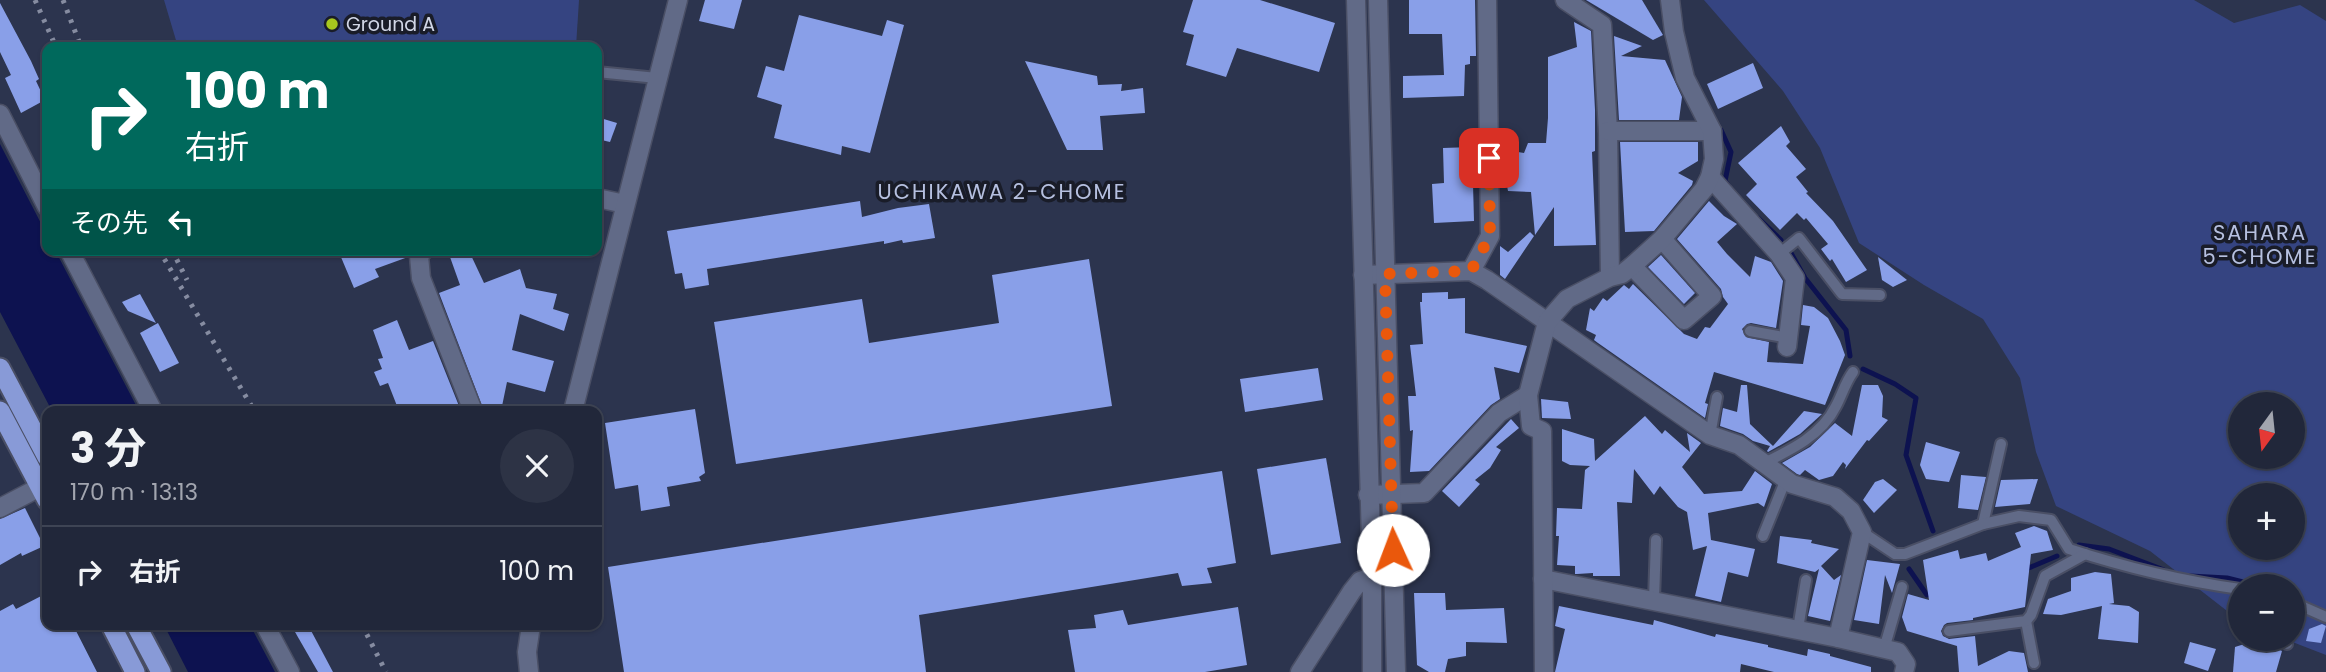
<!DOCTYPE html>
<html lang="ja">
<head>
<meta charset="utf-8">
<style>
	body { margin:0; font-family:Poppins,"Noto Sans JP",sans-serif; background:#2d3345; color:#f1f3f6; height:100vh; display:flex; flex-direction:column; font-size:26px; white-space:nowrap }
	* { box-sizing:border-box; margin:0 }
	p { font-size:23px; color:#a2a5af }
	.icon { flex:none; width:38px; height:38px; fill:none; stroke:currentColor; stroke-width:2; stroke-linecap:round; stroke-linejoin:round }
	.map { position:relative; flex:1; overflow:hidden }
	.sheet { position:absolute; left:42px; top:406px; width:560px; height:224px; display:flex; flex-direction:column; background:#21273a; border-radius:14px; box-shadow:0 2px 5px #0004,0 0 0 2px #3e4454 }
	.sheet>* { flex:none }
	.guide { position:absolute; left:42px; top:42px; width:560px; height:214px; border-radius:14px; box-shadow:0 2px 5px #0004,0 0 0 2px #3e4454; background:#00695c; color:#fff; overflow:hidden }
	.needle { width:46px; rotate:195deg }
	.fabs { position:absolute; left:2228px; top:392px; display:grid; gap:14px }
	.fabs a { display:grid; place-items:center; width:77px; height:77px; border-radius:50%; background:#21273a; box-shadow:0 2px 5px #0004,0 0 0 2px #3e4454; font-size:35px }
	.pin { position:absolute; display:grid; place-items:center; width:60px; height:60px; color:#fff; margin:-30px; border-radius:14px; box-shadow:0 4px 10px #0006 }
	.me { position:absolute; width:77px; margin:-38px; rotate:358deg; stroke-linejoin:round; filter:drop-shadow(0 0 5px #0008) }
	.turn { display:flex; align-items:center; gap:24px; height:147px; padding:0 28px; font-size:32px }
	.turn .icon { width:91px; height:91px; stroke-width:2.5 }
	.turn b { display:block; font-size:49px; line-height:60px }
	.then { display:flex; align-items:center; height:66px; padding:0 28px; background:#0003; gap:14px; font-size:26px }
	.round { display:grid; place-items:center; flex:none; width:74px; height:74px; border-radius:37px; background:#2d3345 }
	.head { display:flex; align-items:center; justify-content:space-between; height:119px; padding:0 28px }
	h1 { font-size:42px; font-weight:700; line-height:52px }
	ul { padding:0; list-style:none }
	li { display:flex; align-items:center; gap:21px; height:91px; padding:0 28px; border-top:2px solid #3e4454 }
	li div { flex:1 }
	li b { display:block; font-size:26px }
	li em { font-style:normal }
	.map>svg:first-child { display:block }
	.green { fill:#354481; fill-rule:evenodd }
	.water { fill:#0d1250 }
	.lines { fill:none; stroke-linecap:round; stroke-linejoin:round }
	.stream { stroke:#0d1250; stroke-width:5 }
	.building { fill:#899fe8 }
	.service-casing { stroke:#4a4f65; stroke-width:14 }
	.minor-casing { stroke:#4a4f65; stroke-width:21 }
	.tertiary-casing { stroke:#4a4f65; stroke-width:21 }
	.trunk-casing { stroke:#4a4f65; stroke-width:23 }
	.service { stroke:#616a87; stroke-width:10 }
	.minor { stroke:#616a87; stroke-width:18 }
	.tertiary { stroke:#616a87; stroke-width:18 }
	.trunk { stroke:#889ad7; stroke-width:19 }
	.rail { stroke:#868ca1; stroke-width:5; stroke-dasharray:3.5 7; stroke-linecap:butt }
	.route { stroke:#ea580c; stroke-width:12; stroke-dasharray:0 21.6 }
	.poi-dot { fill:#a7c71e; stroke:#191c28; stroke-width:2.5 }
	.labels { text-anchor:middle; stroke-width:7; stroke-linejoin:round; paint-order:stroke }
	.poi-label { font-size:19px; fill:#d1d6e6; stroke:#191c28; text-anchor:start }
	.neighbourhood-label { font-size:21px; letter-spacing:2px; fill:#b6c0e0; stroke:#191c28 }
</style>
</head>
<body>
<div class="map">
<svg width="2326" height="672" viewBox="0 0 2326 672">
	<rect width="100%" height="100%" fill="#2c344e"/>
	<g class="green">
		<polygon points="164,0 579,0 576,47 178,47"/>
		<path d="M1704 0H2194L2234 23 2300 5 2326 21V655L2285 639H2292V586H2240V621L2150 551 2056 506 2036 452 2020 378 1983 319 1924 285 1859 243 1820 148 1783 91ZM2240 404H2292V457H2240ZM2240 495H2292V548H2240Z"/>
	</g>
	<g class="water">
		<polygon points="0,144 47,235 47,250 55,250 139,411 52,411 0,312"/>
		<polygon points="164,625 250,625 275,672 188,672"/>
	</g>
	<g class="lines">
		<g class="stream">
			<polyline points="1721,130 1731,152 1725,181 1728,185"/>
			<polyline points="1758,218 1781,240"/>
			<polyline points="1791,253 1805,278 1846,330 1850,356"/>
			<polyline points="1863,369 1895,384 1916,398 1906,455 1933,531"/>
			<polyline points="2079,545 2109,549 2164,570"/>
			<polyline points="1909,569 1927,595 1933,593"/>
			<polyline points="2024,570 2057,556"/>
			<polyline points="2190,576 2227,578 2259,586"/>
		</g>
	</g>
	<g class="building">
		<polygon points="705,0 742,0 734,29 699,21"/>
		<polygon points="1193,0 1260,0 1335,23 1319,72 1237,48 1226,77 1186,65 1194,35 1183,32"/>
		<polygon points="1409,0 1475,0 1476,56 1470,56 1470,64 1465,65 1464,96 1403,98 1403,76 1444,75 1442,34 1409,34"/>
		<polygon points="1586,0 1642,0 1663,35 1653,40"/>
		<polygon points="0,3 31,61 39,79 36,81 45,100 21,113 5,78 11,75 0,52"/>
		<polygon points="799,15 882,36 887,20 904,25 870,153 842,146 841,155 774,138 782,105 757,97 766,66 784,71"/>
		<polygon points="1574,22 1591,31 1595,110 1595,151 1592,152 1596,245 1554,246 1554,207 1535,235 1531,192 1508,191 1500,149 1524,153 1528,143 1546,143 1548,118 1548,57 1577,47"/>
		<polygon points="1614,36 1642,46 1621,56 1665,60 1682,97 1679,120 1619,120"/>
		<polygon points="1025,61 1097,76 1098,85 1122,84 1121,91 1143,88 1145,113 1100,116 1103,150 1067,150"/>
		<polygon points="1753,63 1763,88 1718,109 1707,84"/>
		<polygon points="597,117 617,123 610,142 597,139"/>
		<polygon points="1781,126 1790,142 1786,146 1806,169 1796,177 1808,192 1806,193 1833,221 1867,270 1846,282 1832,259 1830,261 1821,249 1828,244 1806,218 1804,220 1797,213 1780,230 1746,195 1757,184 1738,163"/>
		<polygon points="1620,142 1698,142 1698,161 1678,173 1693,181 1692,185 1654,231 1625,232"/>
		<polygon points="1472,147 1474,221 1434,223 1432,184 1444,183 1443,148"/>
		<polygon points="860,201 862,217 898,208 929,204 935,238 903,243 902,240 884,244 884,241 707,269 709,285 685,289 682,273 675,274 667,231"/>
		<polygon points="1709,201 1724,216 1737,224 1717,242 1727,254 1750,277 1755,256 1771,262 1783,281 1776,328 1751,323 1747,324 1742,329 1746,337 1769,342 1767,362 1803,364 1810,326 1801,325 1803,305 1814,307 1828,318 1840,341 1845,355 1825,405 1714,372 1705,403 1708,404 1705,418 1598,343 1594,340 1596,335 1586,330 1590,308 1594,311 1603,298 1607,301 1624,285 1629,289 1633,284 1684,334 1697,339 1705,327 1710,328 1728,304 1723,297 1721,289 1677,239"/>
		<polygon points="1530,232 1534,236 1505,279 1500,275 1500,246 1508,252"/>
		<polygon points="338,250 409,250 408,257 375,269 379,277 354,288"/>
		<polygon points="469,251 484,283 520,269 526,288 557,294 553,309 569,314 564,331 520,314 512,350 554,361 545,392 507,382 501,411 484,411 439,293 460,285 450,257"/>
		<polygon points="1661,255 1695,293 1684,304 1648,267"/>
		<polygon points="1878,257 1907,280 1893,287 1882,280"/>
		<polygon points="1089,259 1112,406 736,464 714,322 862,299 869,343 999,323 992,275"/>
		<polygon points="1448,292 1448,299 1465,298 1465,333 1527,346 1519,373 1494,367 1500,399 1491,405 1429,471 1410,472 1413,430 1410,431 1408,396 1416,396 1410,345 1423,344 1420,302 1422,302 1422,293"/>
		<polygon points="140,294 156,323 128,311 122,302"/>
		<polygon points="397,320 409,350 433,341 461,411 399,411 388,383 380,386 374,372 382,369 378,359 383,358 373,330"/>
		<polygon points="158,323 179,363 160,372 140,333"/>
		<polygon points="1318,368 1323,400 1245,412 1240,379"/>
		<polygon points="1741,385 1747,385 1750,424 1773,446 1804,411 1822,414 1800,434 1768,452 1767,451 1770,446 1753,441 1743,434 1720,426 1723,408 1737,412"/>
		<polygon points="1862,385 1878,385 1883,396 1882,417 1888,420 1869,441 1867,440 1845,469 1846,465 1843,462 1833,476 1819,480 1805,470 1800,475 1797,474 1782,463 1810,447 1835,423 1852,436"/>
		<polygon points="1541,399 1568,402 1571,419 1542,418"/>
		<polygon points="695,409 705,473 699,477 701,481 667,487 670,506 641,511 638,485 615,489 605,423"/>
		<polygon points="1645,416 1662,434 1665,430 1690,452 1687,433 1701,443 1682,467 1704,494 1742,491 1755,471 1772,484 1764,507 1758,503 1708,513 1711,540 1755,549 1748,577 1728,572 1721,602 1695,596 1707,546 1693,550 1687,512 1678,507 1660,486 1654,495 1634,469 1632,503 1617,502 1620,576 1593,576 1593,573 1577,574 1575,574 1575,566 1557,565 1559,536 1556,536 1557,508 1582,509 1585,470 1590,466 1570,465 1562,461 1562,429 1594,439 1595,461"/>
		<polygon points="1511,419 1519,428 1496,447 1501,450 1490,468 1475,480 1480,484 1459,507 1442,491"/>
		<polygon points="1926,442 1960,452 1949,482 1926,479 1920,465"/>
		<polygon points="1326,458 1341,543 1271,555 1257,469"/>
		<polygon points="1222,471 1236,563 1207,568 1212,583 1182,586 1178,573 919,615 926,672 624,672 608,567"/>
		<polygon points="1961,475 1986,477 1978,510 1958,508"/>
		<polygon points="1883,479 1897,490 1874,513 1863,500 1875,482"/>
		<polygon points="2038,479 2030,504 1995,507 2001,480"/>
		<polygon points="25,508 44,546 22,556 21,553 0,565 0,519"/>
		<polygon points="2034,526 2047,531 2053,550 2031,554 2025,607 1973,618 1973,620 1947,623 1944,625 1941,631 1943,636 1949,639 1975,636 1978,666 2009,651 2024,653 2028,672 1959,672 1957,646 1907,631 1902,617 1908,594 1929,600 1923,560 1958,550 1960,559 1986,553 1988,561 2021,547 2015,533"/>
		<polygon points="1780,536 1812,540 1811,543 1839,549 1821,566 1834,580 1841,575 1830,621 1808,616 1819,569 1815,572 1777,563"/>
		<polygon points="1867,560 1900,564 1892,593 1885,575 1879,624 1854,620"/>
		<polygon points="2095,572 2111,574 2114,603 2109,604 2129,606 2139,612 2138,643 2098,639 2102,606 2061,615 2043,614 2048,599 2071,591 2071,578"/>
		<polygon points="47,593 47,625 73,625 97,672 0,672 0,611 13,604 16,609"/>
		<polygon points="1414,593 1445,593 1446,610 1504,608 1507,643 1466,642 1466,656 1448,659 1445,672 1429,672 1417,665"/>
		<polygon points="1559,606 1653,625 1654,620 1715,637 1716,634 1768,645 1768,647 1807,656 1808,649 1830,654 1830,656 1871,667 1871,672 1774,672 1741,664 1740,672 1555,672 1565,629 1555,626"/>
		<polygon points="1238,607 1247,665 1205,672 1075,672 1068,630 1096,628 1094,615 1123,610 1128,625"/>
		<polygon points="2322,624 2326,626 2321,643 2306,641 2309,629"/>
		<polygon points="291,625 308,625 333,672 318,672"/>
		<polygon points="2257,640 2270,644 2282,651 2276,672 2233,672 2235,647"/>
		<polygon points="2190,642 2216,649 2208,671 2184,663"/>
	</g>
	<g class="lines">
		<g class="service-casing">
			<g id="service">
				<polyline points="597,72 657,78"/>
				<polyline points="1779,254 1799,238 1842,294 1880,295"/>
				<polyline points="1750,331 1789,338"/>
				<polyline points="1710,435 1717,397"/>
				<path d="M1764 463C1791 450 1822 435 1836 406 1842 395 1845 383 1853 372"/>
				<polyline points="1983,524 2001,444"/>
				<path d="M1862 532 1895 554H1905L1983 524 2019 516 2051 520 2069 549C2124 567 2183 581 2240 589"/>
				<polyline points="1763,536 1786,479"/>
				<polyline points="1654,600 1656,540"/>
				<polyline points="2292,602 2326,617"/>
				<polyline points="2026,621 2034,663"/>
				<polyline points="1798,629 1806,580"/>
				<polyline points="1949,631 2026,621 2031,615 2045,576 2085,554"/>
				<polyline points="2282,639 2287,644"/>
				<polyline points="1884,649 1902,587"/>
			</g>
		</g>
		<g class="minor-casing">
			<g id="minor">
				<polyline points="1565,0 1602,25 1608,131 1610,277"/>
				<polyline points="0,114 47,207"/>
				<polyline points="1608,131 1712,131"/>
				<polyline points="1710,177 1779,254 1795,278 1787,347"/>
				<polyline points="597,198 625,204"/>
				<polyline points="69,250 153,411"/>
				<polyline points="424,250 419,256 421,278 473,411"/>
				<polyline points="1632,266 1684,320 1712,296 1662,239"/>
				<polyline points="1471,271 1490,236 1487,0"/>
				<polyline points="1363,275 1471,271 1487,280 1710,435 1739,445 1792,484 1835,497 1851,511 1862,532 1838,638"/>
				<polyline points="1368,495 1424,493 1499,413 1528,395"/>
				<polyline points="0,508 40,487"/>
				<polyline points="1543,579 1838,638 1898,652 1906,664 1904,672"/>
				<polyline points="265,625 290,672"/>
				<polyline points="1300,672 1352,591 1360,581 1372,577"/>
				<polyline points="1544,672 1542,431 1531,426 1528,395 1547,322 1567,299 1610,277 1622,274 1632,266 1662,239 1704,189 1710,177 1714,159 1712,131 1685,78 1674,32 1670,0"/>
			</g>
		</g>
		<g class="tertiary-casing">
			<g id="tertiary">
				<polyline points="1356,0 1372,577 1372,672"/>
				<polyline points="1378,0 1396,672"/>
				<polyline points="573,411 678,0"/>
				<polyline points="529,672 527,652 531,625"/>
			</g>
		</g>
		<g class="trunk-casing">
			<g id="trunk">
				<polyline points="0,368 47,457"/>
				<polyline points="0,411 47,500"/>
				<polyline points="111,625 135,672"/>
				<polyline points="136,625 161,672"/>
			</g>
		</g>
		<use href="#service" class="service"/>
		<use href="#minor" class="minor"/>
		<use href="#tertiary" class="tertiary"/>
		<use href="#trunk" class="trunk"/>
		<g class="rail">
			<polyline points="35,0 56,47"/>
			<polyline points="63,0 81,47"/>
			<polyline points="159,250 252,407"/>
			<polyline points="172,250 187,280"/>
			<polyline points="362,625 386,672"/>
		</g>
	</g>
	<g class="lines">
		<polyline class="route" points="1393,550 1385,274 1471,271 1490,236 1489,158"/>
	</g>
	<circle class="poi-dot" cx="332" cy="24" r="7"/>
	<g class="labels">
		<g class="poi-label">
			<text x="346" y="31">Ground A</text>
		</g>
		<g class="neighbourhood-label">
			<text x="1002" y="199">UCHIKAWA 2-CHOME</text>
			<text x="2260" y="240">SAHARA<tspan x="2260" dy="24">5-CHOME</tspan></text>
		</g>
	</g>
</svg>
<div class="fabs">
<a><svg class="needle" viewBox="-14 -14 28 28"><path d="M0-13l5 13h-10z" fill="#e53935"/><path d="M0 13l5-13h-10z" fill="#a2a5af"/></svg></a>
<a>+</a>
<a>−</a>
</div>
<div class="pin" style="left:1489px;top:158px;background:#d93025"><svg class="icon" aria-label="arrive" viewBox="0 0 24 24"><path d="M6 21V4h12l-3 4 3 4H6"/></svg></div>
<svg class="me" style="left:1393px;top:550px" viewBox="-20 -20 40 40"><circle r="19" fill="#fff"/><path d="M0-13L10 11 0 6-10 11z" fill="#ea580c"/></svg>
<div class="guide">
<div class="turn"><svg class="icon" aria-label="right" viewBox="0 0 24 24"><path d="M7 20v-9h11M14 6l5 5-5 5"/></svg><div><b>100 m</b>右折</div></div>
<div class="then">その先<svg class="icon" aria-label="left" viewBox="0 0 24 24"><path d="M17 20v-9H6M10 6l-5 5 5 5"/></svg></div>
</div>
<section class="sheet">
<div class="head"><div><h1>3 分</h1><p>170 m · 13:13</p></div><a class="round"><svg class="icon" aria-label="close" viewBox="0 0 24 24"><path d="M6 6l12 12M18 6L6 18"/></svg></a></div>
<ul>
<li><svg class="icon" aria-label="right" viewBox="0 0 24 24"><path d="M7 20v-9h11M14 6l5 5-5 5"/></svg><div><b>右折</b></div><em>100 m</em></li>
</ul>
</section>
</div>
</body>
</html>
